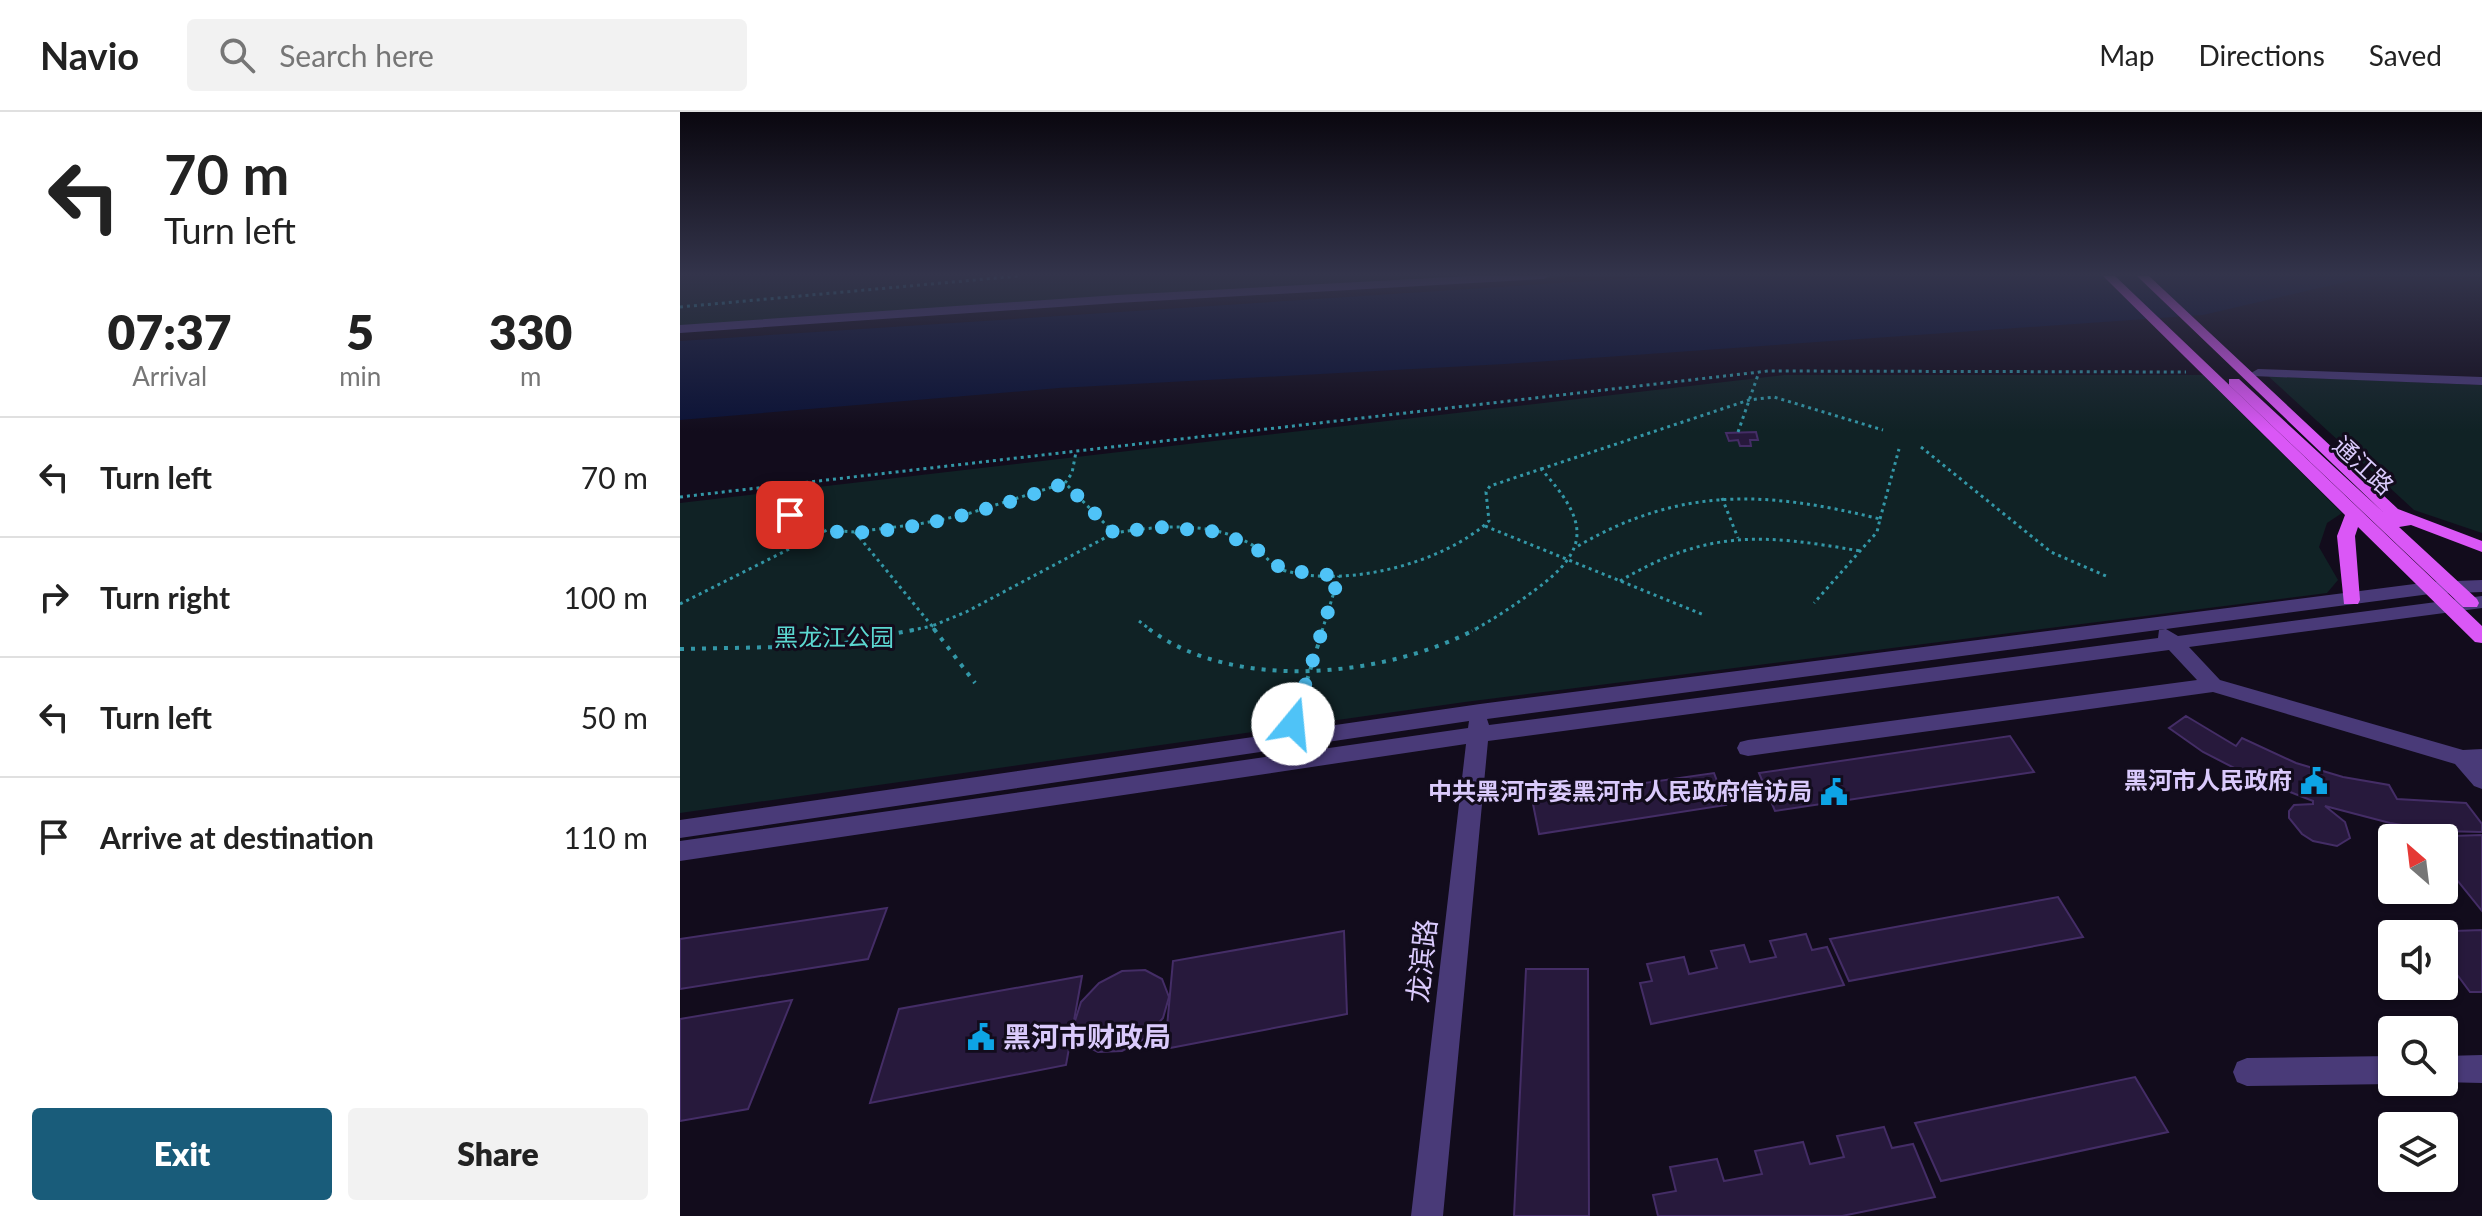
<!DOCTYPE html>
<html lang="en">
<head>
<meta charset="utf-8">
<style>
	body { margin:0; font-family:Lato,"Noto Sans SC",sans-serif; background:#f2f2f2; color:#222; height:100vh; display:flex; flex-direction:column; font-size:30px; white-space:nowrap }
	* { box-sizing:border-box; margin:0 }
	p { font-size:26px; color:#767676 }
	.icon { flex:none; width:44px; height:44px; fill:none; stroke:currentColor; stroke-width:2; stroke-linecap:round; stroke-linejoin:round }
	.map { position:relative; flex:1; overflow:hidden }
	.details { display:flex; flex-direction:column; background:#fff; width:680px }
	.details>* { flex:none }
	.top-card { background:#fff; color:#222; overflow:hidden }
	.needle { width:52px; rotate:332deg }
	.tools { position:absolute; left:1698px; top:712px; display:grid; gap:16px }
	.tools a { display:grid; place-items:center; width:80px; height:80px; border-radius:8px; background:#fff; box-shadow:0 2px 6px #0004; font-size:40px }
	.pin { position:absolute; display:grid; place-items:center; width:68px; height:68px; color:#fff; margin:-34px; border-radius:16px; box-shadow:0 4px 12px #0006 }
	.me { position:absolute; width:88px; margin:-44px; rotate:17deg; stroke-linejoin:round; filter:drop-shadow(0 0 6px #0008) }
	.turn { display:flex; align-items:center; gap:28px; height:168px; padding:0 32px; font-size:36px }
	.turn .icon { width:104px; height:104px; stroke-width:2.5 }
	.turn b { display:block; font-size:56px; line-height:68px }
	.eta { display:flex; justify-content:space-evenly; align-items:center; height:136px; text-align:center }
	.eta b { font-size:48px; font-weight:800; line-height:56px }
	.button { display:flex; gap:16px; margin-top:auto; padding:16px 32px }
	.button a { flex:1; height:92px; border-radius:8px; background:#195c7a; color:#fff; font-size:32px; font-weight:800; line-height:92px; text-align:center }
	.button a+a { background:#f2f2f2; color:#222 }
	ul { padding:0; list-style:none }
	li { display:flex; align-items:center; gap:24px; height:120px; padding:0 32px; border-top:2px solid #e0e0e0 }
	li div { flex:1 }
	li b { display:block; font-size:30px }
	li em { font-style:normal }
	header { display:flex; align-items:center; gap:48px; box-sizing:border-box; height:112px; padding:0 40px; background:#fff; border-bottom:2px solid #e0e0e0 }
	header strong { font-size:38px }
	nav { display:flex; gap:44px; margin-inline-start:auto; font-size:28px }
	.search { width:560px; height:72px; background:#f2f2f2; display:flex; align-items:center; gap:20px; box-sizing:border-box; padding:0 28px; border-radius:8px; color:#767676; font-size:30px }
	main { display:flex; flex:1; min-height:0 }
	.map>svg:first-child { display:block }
	.green { fill:#102225 }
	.water { fill:#0b1236 }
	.building { fill:#27193c; stroke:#442d66; stroke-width:2 }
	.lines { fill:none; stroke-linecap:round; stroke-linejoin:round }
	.path-far1 { stroke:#3397a7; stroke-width:3; stroke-dasharray:3 4; stroke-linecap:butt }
	.path { stroke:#3397a7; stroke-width:4; stroke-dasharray:4 7; stroke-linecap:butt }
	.minor { fill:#493a78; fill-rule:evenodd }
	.major { fill:#da57f6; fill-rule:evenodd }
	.route { stroke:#4fc3f7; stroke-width:14; stroke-dasharray:0 25.2 }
	.labels { text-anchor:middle; stroke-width:6; stroke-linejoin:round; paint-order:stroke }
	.street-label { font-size:24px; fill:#dacafc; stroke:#120c1c }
	.park-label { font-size:24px; fill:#5bd7d0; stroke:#120c1c }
	.poi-label { font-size:24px; font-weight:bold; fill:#dacafc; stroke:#120c1c; text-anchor:end }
	.near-street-label { font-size:28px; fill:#dacafc; stroke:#120c1c }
	.near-poi-label { font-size:28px; font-weight:bold; fill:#dacafc; stroke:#120c1c; text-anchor:start }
</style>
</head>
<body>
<header>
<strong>Navio</strong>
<div class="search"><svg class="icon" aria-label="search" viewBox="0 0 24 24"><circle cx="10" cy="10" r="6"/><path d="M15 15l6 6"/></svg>Search here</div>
<nav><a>Map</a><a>Directions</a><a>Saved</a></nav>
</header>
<main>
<section class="details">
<div class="top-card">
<div class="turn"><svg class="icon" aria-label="left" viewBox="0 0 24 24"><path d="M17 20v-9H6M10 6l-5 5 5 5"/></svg><div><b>70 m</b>Turn left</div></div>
</div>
<div class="eta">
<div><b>07:37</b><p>Arrival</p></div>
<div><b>5</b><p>min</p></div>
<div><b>330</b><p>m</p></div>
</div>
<ul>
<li><svg class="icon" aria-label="left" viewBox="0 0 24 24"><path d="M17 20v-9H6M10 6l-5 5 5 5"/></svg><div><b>Turn left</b></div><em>70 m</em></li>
<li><svg class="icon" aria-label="right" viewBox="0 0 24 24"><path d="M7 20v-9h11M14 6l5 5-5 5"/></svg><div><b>Turn right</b></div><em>100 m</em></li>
<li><svg class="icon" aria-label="left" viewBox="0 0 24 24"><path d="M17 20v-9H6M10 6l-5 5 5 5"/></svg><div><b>Turn left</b></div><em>50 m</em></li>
<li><svg class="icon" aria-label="arrive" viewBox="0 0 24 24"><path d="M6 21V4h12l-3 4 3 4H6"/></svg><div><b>Arrive at destination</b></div><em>110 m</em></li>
</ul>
<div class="button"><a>Exit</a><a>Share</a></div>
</section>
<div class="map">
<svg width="1802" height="1104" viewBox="0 0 1802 1104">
	<rect width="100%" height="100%" fill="#120c1c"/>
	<g class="green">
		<polygon points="0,164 908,164 417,190 0,219"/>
		<polygon points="1104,263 1523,263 1662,401 1647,411 1639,435 1658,468 1647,481 785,590 0,701 0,391"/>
		<polygon points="1588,264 1802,273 1802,421 1734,398"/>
	</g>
	<polygon class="water" points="985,164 1691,164 1523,203 825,252 379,276 0,308 0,229"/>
	<g class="building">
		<polygon points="1076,320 1078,328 1070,328 1071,334 1060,334 1058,328 1049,329 1046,321"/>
		<polygon points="1506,604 1556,634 1562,626 1616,651 1663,665 1709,673 1717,687 1786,691 1802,712 1802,720 1759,719 1710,711 1645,694 1665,710 1670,726 1657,734 1633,729 1622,722 1609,706 1609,699 1614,693 1633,692 1633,689 1572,665 1523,640 1489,616"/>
		<polygon points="1330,624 1354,660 1095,699 1079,661"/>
		<polygon points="1034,661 1046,693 859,722 852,687"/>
		<polygon points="1802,723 1802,799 1764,752 1764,726 1742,725"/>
		<polygon points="1378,785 1403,825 1169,869 1150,827"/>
		<polygon points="207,796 188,847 0,877 0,827"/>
		<polygon points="1802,818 1802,880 1790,880 1764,845 1764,822 1745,820"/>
		<polygon points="664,819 667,902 485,937 493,849"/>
		<polygon points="1126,822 1132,838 1147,835 1164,873 971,912 960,871 972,869 967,852 1004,845 1009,862 1037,856 1031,839 1064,833 1070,850 1096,845 1090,829"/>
		<polygon points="846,857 908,857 909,1104 834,1104"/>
		<polygon points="465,858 482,867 489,885 483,906 466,926 442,939 418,940 400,931 394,912 401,890 419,871 442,859"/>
		<polygon points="402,864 386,953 190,991 219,897"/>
		<polygon points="112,888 68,997 0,1009 0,907"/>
		<polygon points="1455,965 1488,1020 1261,1069 1235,1011"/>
		<polygon points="1204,1015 1212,1036 1233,1032 1255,1085 1162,1104 978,1104 973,1083 996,1079 990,1055 1037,1047 1044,1069 1082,1062 1075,1039 1123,1030 1130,1052 1164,1045 1157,1024"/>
	</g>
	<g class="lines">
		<g class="path-far1">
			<polyline points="0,195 338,164"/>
			<polyline points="1058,320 1079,260"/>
			<polyline points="1241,335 1371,440 1426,464"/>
			<polyline points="861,357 1069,288 1094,285 1203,318"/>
			<polyline points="385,371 392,361 396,340"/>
			<path d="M93 374C100 400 120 410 144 418"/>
			<polyline points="0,385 1088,259 1506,260"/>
			<polyline points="1042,386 1058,426"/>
			<polyline points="1200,407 1219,337"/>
			<polyline points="805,414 1024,503"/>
			<polyline points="175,420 252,514 228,519"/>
			<path d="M434 421C478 414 526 409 567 430 582 437 590 455 606 459 667 476 764 451 809 409L806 380 810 374 861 357C907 408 913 436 855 478 835 493 814 507 792 519"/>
			<path d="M898 434C1001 374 1087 379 1200 407L1197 420 1134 491"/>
			<path d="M940 469C1028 417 1083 422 1180 439"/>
			<polyline points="0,492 147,418 175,420 239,412 284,403 385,371 434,421 286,500 252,514 255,519"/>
			<polyline points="459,509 472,519"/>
			<polyline points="642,519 659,464"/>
		</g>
		<g class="path">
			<polyline points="254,517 295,571"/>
			<path d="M469 517C555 581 705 565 796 517"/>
			<polyline points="0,537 148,534 239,517"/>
			<polyline points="614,610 643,517"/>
		</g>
		<g class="minor">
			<polygon points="790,164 869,164 864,167 437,191 0,221 0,213 437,183"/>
			<polygon points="1578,257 1802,265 1802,273 1573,264 1571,261"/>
			<path d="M1802 468V480L1750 482 1486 517 1498 524 1802 484V496L1509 535 1540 568 1783 638 1802 637V677L1794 674 1775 652 1533 580 1068 644 1060 642 1057 636 1060 630 1068 628 1517 568 1489 538 808 629 763 1104H731L786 632 0 749V729L788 616 789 609 0 726V708L800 592 1750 470ZM1485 517 1479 518 1478 526 809 613 807 607Z"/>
			<polygon points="1802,943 1802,971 1759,970 1764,970 1764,944"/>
			<polygon points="1712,944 1712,970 1717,970 1712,972 1567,974 1557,970 1553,960 1557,950 1567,946"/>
		</g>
		<g class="major">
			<polygon points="1423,164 1435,164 1802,514 1802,531 1795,530 1678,415 1675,424 1680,488 1678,492 1664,492 1657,424 1665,403"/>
			<polygon points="1457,164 1469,164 1718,397 1802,429 1802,440 1731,413 1719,415 1797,487 1799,491 1797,495 1783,495 1549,273 1549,267 1559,267 1703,400"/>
		</g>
	</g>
	<linearGradient id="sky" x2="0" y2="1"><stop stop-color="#0a070f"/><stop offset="0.51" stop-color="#33344b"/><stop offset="1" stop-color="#33344b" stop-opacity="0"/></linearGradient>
	<rect width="1802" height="319" fill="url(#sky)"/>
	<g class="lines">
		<path class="route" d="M110 403C123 410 135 416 150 419 212 428 326 393 385 371L434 421 477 415 531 419 570 432 603 458 659 464 613 612"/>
	</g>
	<defs>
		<g id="civic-bare" transform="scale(2.16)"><path d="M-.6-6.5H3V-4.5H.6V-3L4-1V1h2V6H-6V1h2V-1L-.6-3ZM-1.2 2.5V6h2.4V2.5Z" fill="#0da4e5" stroke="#120c1c" stroke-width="2.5" paint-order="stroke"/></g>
	</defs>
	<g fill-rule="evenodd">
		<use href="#civic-bare" x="1634" y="669"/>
		<use href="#civic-bare" x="1154" y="680"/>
		<use href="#civic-bare" x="301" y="925"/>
	</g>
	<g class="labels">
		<g class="street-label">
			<text transform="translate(1683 354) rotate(43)" y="8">通江路</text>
		</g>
		<g class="park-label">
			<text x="154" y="534">黑龙江公园</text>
		</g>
		<g class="poi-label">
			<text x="1612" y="677">黑河市人民政府</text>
			<text x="1132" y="688">中共黑河市委黑河市人民政府信访局</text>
		</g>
		<g class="near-street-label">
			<text transform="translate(742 849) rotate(-84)" y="10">龙滨路</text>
		</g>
		<g class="near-poi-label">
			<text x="323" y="935">黑河市财政局</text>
		</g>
	</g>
</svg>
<div class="tools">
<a><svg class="needle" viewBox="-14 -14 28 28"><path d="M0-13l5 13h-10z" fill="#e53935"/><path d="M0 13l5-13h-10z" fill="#767676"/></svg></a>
<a><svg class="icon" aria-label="sound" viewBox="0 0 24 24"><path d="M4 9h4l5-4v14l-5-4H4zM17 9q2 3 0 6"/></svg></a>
<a><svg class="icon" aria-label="search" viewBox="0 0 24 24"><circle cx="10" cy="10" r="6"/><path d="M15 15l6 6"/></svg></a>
<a><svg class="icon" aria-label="layers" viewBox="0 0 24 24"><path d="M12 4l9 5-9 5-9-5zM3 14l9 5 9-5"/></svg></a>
</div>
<div class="pin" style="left:110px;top:403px;background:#d93025"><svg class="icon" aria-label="arrive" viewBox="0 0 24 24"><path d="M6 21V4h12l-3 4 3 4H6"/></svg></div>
<svg class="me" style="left:613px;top:612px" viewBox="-20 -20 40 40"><circle r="19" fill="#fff"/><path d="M0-13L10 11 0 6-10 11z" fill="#4fc3f7"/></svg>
</div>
</main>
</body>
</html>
